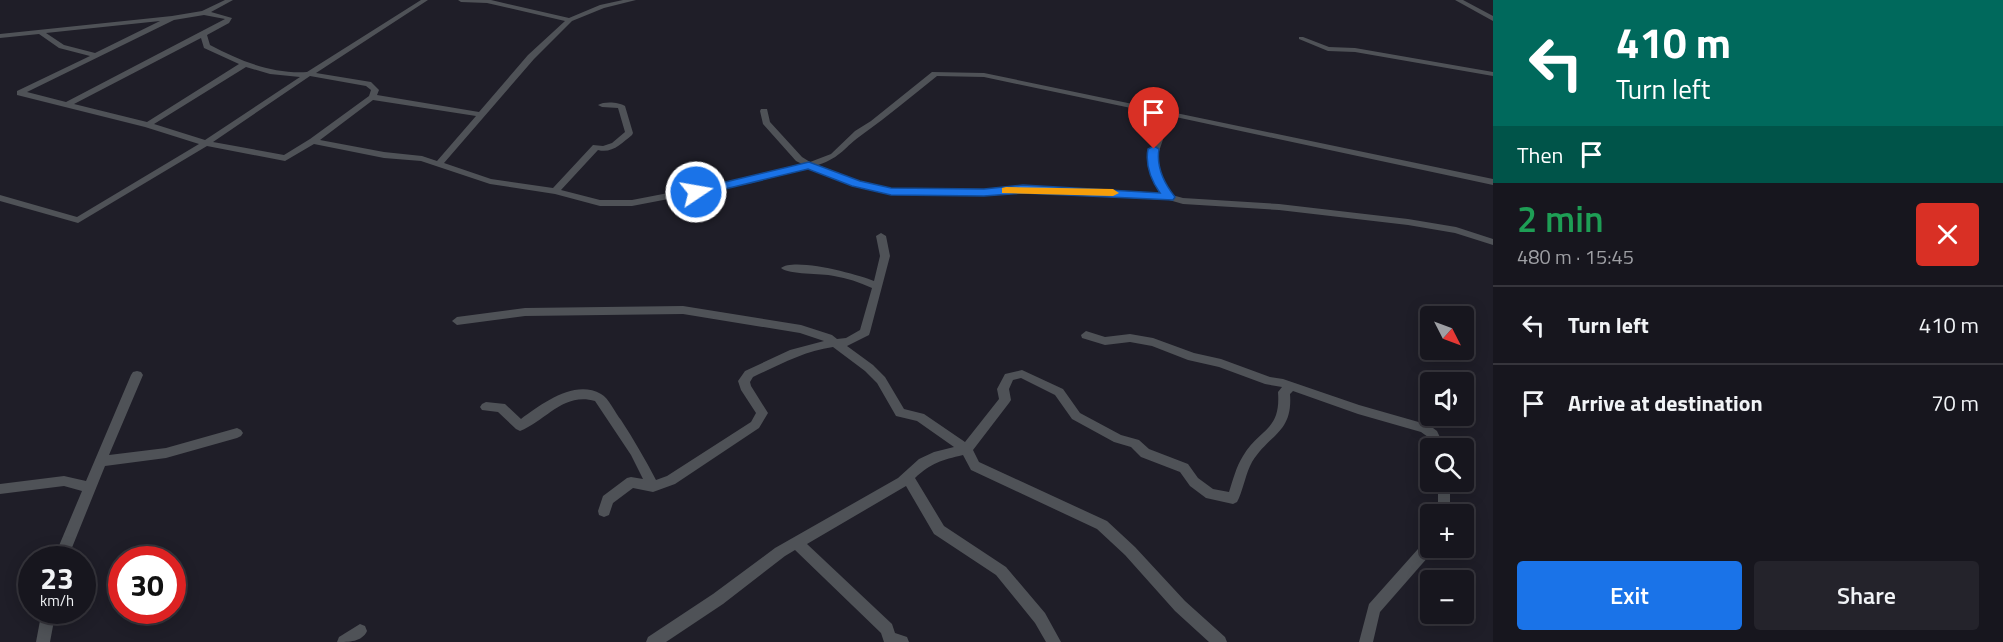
<!DOCTYPE html>
<html lang="en">
<head>
<meta charset="utf-8">
<style>
	body { margin:0; font-family:"Titillium Web",sans-serif; background:#24232b; color:#f1f3f6; height:100vh; display:flex; flex-direction:column; font-size:22px; white-space:nowrap }
	* { box-sizing:border-box; margin:0 }
	p { font-size:20px; color:#9e9fa4 }
	.icon { flex:none; width:33px; height:33px; fill:none; stroke:currentColor; stroke-width:2; stroke-linecap:round; stroke-linejoin:round }
	.map { position:relative; flex:1; overflow:hidden }
	.panel { display:flex; flex-direction:column; background:#17161e; width:510px }
	.panel>* { flex:none }
	.banner { background:#00695c; color:#fff; overflow:hidden }
	.needle { width:39px; rotate:132deg }
	.fabs { position:absolute; left:1420px; top:306px; display:grid; gap:12px }
	.fabs a { display:grid; place-items:center; width:54px; height:54px; border-radius:6px; background:#17161e; box-shadow:0 3px 15px #0003,0 0 0 2px #36353c; font-size:30px }
	.speed { position:absolute; left:18px; top:546px; display:flex; gap:12px; font-size:30px; font-weight:700; text-align:center }
	.speed>* { display:grid; place-content:center; width:78px; height:78px; border-radius:50%; background:#17161e; box-shadow:0 3px 15px #0003,0 0 0 2px #36353c; line-height:1 }
	.speed small { font-size:15px; font-weight:400 }
	.speed .limit { border:9px solid #d22; background:#fff; color:#111 }
	.pin { position:absolute; display:grid; place-items:center; width:51px; height:51px; color:#fff; margin:-62px -26px; border-radius:50% 50% 50% 0; rotate:-45deg; box-shadow:0 0 6px #0007 }
	.pin .icon { rotate:45deg }
	.me { position:absolute; width:66px; margin:-33px; rotate:78deg; stroke-linejoin:round; filter:drop-shadow(0 0 4px #0008) }
	.turn { display:flex; align-items:center; gap:21px; height:126px; padding:0 24px; font-size:27px }
	.turn .icon { width:78px; height:78px; stroke-width:2.5 }
	.turn b { display:block; font-size:42px; line-height:51px }
	.then { display:flex; align-items:center; height:57px; padding:0 24px; background:#0003; gap:12px; font-size:22px }
	.round { display:grid; place-items:center; flex:none; width:63px; height:63px; border-radius:6px; background:#24232b }
	.summary { display:flex; align-items:center; justify-content:space-between; height:102px; padding:0 24px }
	h1 { font-size:36px; font-weight:600; line-height:45px; color:#1e9e55 }
	.cta { display:flex; gap:12px; margin-top:auto; padding:12px 24px }
	.cta a { flex:1; height:69px; border-radius:6px; background:#1a73e8; color:#fff; font-size:24px; font-weight:600; line-height:69px; text-align:center }
	.cta a+a { background:#24232b; color:#f1f3f6 }
	ul { padding:0; list-style:none }
	li { display:flex; align-items:center; gap:18px; height:78px; padding:0 24px; border-top:2px solid #36353c }
	li div { flex:1 }
	li b { display:block; font-size:22px }
	li em { font-style:normal }
	main { display:flex; flex:1; min-height:0 }
	.map>svg:first-child { display:block }
	.lines { fill:none; stroke-linecap:round; stroke-linejoin:round }
	.minor { fill:#4f5257; fill-rule:evenodd }
	.route { fill:#1a73e8; stroke:#114b97; stroke-width:1.5 }
	.slow { fill:#f59e0b }
</style>
</head>
<body>
<main>
<div class="map">
<svg width="1493" height="642" viewBox="0 0 1493 642">
	<rect width="100%" height="100%" fill="#1f1e28"/>
	<g class="lines">
		<g class="minor">
			<path d="M225 0H233L211 12 232 18 229 23 207 35 210 45C240 61 272 74 307 72L421 0H428L316 73 371 82 379 90 377 95 479 112 528 55 565 21 487 3 461 2 458 0H491L569 18 600 5 623 0H636L604 8 572 21 534 59 444 163 491 179 553 188 593 145 603 146 612 143 625 132 618 108 602 107 598 105C604 101 619 102 625 106L633 133 632 135C622 143 612 154 598 150L561 190 600 200H632L751 177 802 164 796 161 763 124 760 111 761 109H767L770 122 802 157 810 162 831 154 855 131 871 121 932 72 984 73 1493 179V185L1171 116 1156 160 1164 185 1172 195 1183 198 1279 204 1408 219 1456 227 1493 239V245L1455 233 1408 225 1279 210 1183 204 1169 200 1023 192 984 195H891L853 185 809 168 752 183 632 206H600L555 194 490 184 421 161 384 158 314 144 285 161 207 146 78 223 0 201V195L77 217 199 144 145 127 17 95V91L90 56 59 48 39 34 0 38V34L172 16 202 11ZM204 15 225 19 66 102 27 92 174 20ZM160 21 95 53 64 45 46 33ZM201 38 204 48 239 64 147 122 74 104ZM246 67 270 74 300 77 205 140 154 124ZM310 76 366 86 371 90 369 96 310 139 284 155 213 142ZM937 76 984 77 1164 115 1148 160 1156 185 1162 194 1023 186 984 189H891L859 181 818 165C842 157 844 147 863 134 888 116 912 96 937 76ZM373 100 476 116 437 161 422 156 384 152 320 140Z"/>
			<polygon points="1455,0 1463,0 1493,16 1493,21"/>
			<polygon points="1299,37 1303,37 1329,47 1355,48 1493,72 1493,76 1355,52 1328,51 1299,39"/>
			<path d="M881 233 886 236 890 256 870 332 869 335 847 346 873 365 885 377 904 409 924 414 965 442 999 399 997 389 1005 374 1022 370 1063 389 1080 413 1121 435 1139 440 1149 449 1188 464 1198 478 1213 489 1229 492C1233 480 1236 467 1243 456 1260 428 1281 431 1278 392L1282 387 1265 384 1219 367 1188 360 1152 346 1130 342 1105 345 1082 338 1081 335 1086 331 1105 337 1130 334 1153 338 1194 353 1221 359 1270 377 1283 379 1359 405 1429 425 1437 431 1445 448H1433L1428 437 1421 432 1358 414 1293 391 1290 394C1293 433 1269 434 1252 462 1246 473 1244 486 1239 498L1237 502 1233 504 1206 498 1190 486 1180 472 1141 457 1131 447 1114 442 1072 419 1055 395 1021 378 1013 380 1009 389 1011 400 1009 403 973 450 979 462 1107 521 1135 547 1185 601 1225 637 1227 642H1209L1175 611 1125 555 1097 529 971 470 963 455C942 460 931 463 915 478L944 526 1006 567 1045 613 1061 642H1046L1035 623 996 575 934 534 906 486 807 544 892 624 895 633 907 637 909 642H884L881 633 795 550 785 556 723 604 666 642H646L648 637 713 594 775 548 898 478 919 459 934 452 954 447 917 421 896 416 877 383 865 371 833 347C804 351 779 365 753 377L750 382 751 386 768 413 759 428 675 484 653 492 633 488 613 503 609 515 604 517 599 515 598 511 603 496 627 478 631 477 643 479 631 455 595 401C563 392 546 421 520 431L516 429 498 412 482 410 480 407 482 404 486 402 505 404 521 419C542 404 574 379 601 394 609 398 615 413 621 420 634 440 645 459 656 480L667 476 751 422 756 413 741 390 738 381 745 371 790 350 824 341 800 333 683 314 525 316 457 325 452 321 457 317 525 308 683 306 801 325 832 335 837 339 846 338 860 330 872 288C859 282 847 278 834 276 821 273 789 275 781 268 794 257 858 274 874 281L880 256 876 236Z"/>
			<polygon points="137,371 141,372 143,375 109,455 166,448 237,428 241,430 243,433 241,436 237,438 166,458 105,466 67,560 53,560 82,491 64,486 0,494 0,484 64,476 86,481 131,375 133,372"/>
			<rect x="1438" y="482" width="12" height="32"/>
			<polygon points="1431,538 1431,548 1436,548 1380,612 1373,642 1359,642 1369,604 1426,540"/>
			<polygon points="42,610 56,610 50,642 36,642"/>
			<path d="M360 624 365 626 367 631C362 642 349 642 337 642L339 637Z"/>
		</g>
	</g>
	<path class="route" d="M1154 146 1159 149C1156 167 1164 183 1175 197L1173 200 1023 193 984 196 891 195 852 186 808 169 696 196 690 192 692 190 809 162 860 181 891 188 984 189 1023 185 1160 193C1151 180 1145 165 1148 149Z"/>
	<polygon class="slow" points="1006,187 1113,189 1119,193 1113,196 1002,193 1002,188"/>
</svg>
<div class="fabs">
<a><svg class="needle" viewBox="-14 -14 28 28"><path d="M0-13l5 13h-10z" fill="#e53935"/><path d="M0 13l5-13h-10z" fill="#9e9fa4"/></svg></a>
<a><svg class="icon" aria-label="sound" viewBox="0 0 24 24"><path d="M4 9h4l5-4v14l-5-4H4zM17 9q2 3 0 6"/></svg></a>
<a><svg class="icon" aria-label="search" viewBox="0 0 24 24"><circle cx="10" cy="10" r="6"/><path d="M15 15l6 6"/></svg></a>
<a>+</a>
<a>−</a>
</div>
<div class="speed"><div>23<small>km/h</small></div><div class="limit">30</div></div>
<div class="pin" style="left:1154px;top:149px;background:#d93025"><svg class="icon" aria-label="arrive" viewBox="0 0 24 24"><path d="M6 21V4h12l-3 4 3 4H6"/></svg></div>
<svg class="me" style="left:696px;top:192px" viewBox="-20 -20 40 40"><circle r="17" fill="#1a73e8" stroke="#fff" stroke-width="3"/><path d="M0-11L8 9 0 5-8 9z" fill="#fff"/></svg>
</div>
<section class="panel">
<div class="banner">
<div class="turn"><svg class="icon" aria-label="left" viewBox="0 0 24 24"><path d="M17 20v-9H6M10 6l-5 5 5 5"/></svg><div><b>410 m</b>Turn left</div></div>
<div class="then">Then<svg class="icon" aria-label="arrive" viewBox="0 0 24 24"><path d="M6 21V4h12l-3 4 3 4H6"/></svg></div>
</div>
<div class="summary"><div><h1>2 min</h1><p>480 m · 15:45</p></div><a class="round" style="background:#d93025;color:#fff"><svg class="icon" aria-label="close" viewBox="0 0 24 24"><path d="M6 6l12 12M18 6L6 18"/></svg></a></div>
<ul>
<li><svg class="icon" aria-label="left" viewBox="0 0 24 24"><path d="M17 20v-9H6M10 6l-5 5 5 5"/></svg><div><b>Turn left</b></div><em>410 m</em></li>
<li><svg class="icon" aria-label="arrive" viewBox="0 0 24 24"><path d="M6 21V4h12l-3 4 3 4H6"/></svg><div><b>Arrive at destination</b></div><em>70 m</em></li>
</ul>
<div class="cta"><a>Exit</a><a>Share</a></div>
</section>
</main>
</body>
</html>
